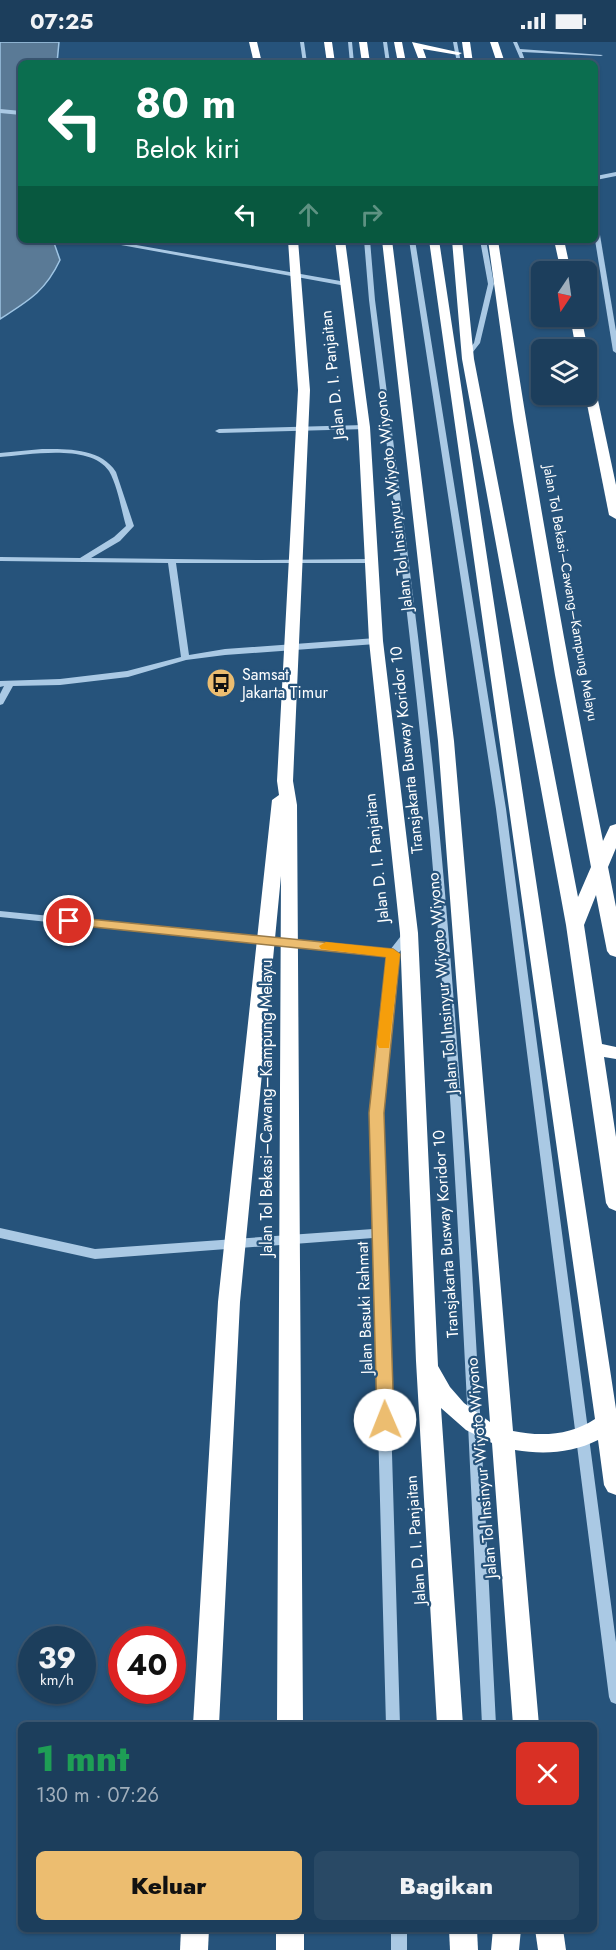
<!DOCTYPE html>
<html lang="id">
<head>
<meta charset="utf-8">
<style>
	body { margin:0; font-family:Jost,sans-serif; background:#294965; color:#f1f3f6; height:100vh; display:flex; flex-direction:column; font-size:22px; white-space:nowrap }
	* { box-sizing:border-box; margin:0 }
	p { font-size:20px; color:#a0aebb }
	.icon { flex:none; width:33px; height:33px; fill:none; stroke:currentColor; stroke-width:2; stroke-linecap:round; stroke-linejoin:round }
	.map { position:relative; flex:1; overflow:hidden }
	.drawer { position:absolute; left:18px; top:1680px; width:579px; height:210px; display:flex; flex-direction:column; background:#1c3e5c; border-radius:9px; box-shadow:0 2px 4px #0004,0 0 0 2px #3a5772 }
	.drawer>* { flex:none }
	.guide { position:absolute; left:18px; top:18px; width:580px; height:183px; border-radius:9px; box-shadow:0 2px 4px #0004,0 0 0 2px #3a5772; background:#0b6e4f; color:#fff; overflow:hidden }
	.needle { width:39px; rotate:193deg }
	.tools { position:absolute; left:531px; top:219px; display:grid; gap:12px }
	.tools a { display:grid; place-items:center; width:66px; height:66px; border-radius:9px; background:#1c3e5c; box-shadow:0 2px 4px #0004,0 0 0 2px #3a5772; font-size:30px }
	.speed { position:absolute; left:18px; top:1584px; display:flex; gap:12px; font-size:30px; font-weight:700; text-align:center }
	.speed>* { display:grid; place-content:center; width:78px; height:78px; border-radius:50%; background:#1c3e5c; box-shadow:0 2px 4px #0004,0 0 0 2px #3a5772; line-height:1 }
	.speed small { font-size:15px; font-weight:400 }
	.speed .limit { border:9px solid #d22; background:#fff; color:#111 }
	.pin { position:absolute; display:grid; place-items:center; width:51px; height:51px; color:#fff; margin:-26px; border:3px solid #fff; border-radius:50%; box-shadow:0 2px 6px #0007 }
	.me { position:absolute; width:66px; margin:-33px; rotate:359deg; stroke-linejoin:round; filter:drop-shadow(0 0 4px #0008) }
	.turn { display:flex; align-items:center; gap:21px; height:126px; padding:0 18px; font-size:27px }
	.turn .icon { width:78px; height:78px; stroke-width:2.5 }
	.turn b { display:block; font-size:42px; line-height:51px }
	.lanes { display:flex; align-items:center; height:57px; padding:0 18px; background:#0003; justify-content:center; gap:30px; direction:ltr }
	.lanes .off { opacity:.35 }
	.round { display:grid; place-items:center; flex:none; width:63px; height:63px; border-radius:9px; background:#294965 }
	.overview { display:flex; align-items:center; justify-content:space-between; height:102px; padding:0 18px }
	h1 { font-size:36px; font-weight:800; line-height:45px; color:#1e9e55 }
	.button { display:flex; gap:12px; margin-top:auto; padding:12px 18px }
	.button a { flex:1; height:69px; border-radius:9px; background:#ecbd70; color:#111; font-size:24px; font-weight:800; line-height:69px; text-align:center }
	.button a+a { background:#294965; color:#f1f3f6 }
	.status { display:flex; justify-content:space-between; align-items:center; height:42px; padding:0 30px; background:#1c3e5c; direction:ltr }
	.status svg { height:16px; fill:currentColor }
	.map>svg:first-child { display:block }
	.water { fill:#5a7a96; stroke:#9fc5e4; stroke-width:1.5 }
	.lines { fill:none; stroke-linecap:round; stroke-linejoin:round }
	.minor { fill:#aac9e4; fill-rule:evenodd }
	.highway { fill:#fff; fill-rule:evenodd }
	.route { fill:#ecbd70; stroke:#997b49; stroke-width:1.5 }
	.slow { fill:#f59e0b }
	.labels { text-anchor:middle; stroke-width:4.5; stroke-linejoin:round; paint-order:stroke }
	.far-street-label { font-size:14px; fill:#fff; stroke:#26537b }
	.street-label { font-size:16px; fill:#fff; stroke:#26537b }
	.poi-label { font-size:16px; fill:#fff; stroke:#26537b; text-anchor:start }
</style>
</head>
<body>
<div class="status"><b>07:25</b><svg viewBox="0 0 49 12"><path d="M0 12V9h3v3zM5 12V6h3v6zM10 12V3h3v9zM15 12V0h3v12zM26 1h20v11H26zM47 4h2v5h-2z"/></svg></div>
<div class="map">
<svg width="616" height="1908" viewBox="0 0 616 1908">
	<rect width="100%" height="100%" fill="#26537b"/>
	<path class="water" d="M0 0H59L57 21H21V198H53L60 218C45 250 28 259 0 277Z"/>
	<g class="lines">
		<g class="minor">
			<polygon points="300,0 304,0 307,21 303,21"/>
			<polygon points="348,0 352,0 354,21 350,21"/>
			<polygon points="383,0 387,0 390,21 386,21"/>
			<polygon points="453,0 457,0 461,21 457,21"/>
			<polygon points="513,0 517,0 520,7 603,13 601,14 522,10 526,21 522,21"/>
			<polygon points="0,67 21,69 21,73 0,71"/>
			<polygon points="616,130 616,134 596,138 596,134"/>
			<polygon points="596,185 599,187 616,289 616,311 613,309 595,198"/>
			<polygon points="108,198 346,240 349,242 346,244 110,201"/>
			<path d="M364 198H370L375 258C400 455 428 652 445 851 469 1128 482 1405 496 1683H482C469 1405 458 1128 435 851 419 653 393 455 369 258Z"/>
			<polygon points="409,198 415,198 506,767 616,1600 616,1662 611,1660 609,1655 496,767"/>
			<polygon points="480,198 486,198 494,242 480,301 469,315 467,316 464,314 474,301 488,242"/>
			<polygon points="364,383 368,385 367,387 219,391 215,389 219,387"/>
			<path d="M42 407C67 407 101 406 116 430L134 484 120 499 91 516 262 518 370 517 374 519 370 521H176L189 613 225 607 376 596 380 599 376 602 225 613 186 618 128 635 60 643 13 644 3 662 0 663V652L4 644 0 645V639L60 637 127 629 181 615 168 521 0 519V515L80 516 114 495 126 484C121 467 118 445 109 429 90 401 28 413 0 415V411Z"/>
			<polygon points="0,869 390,908 404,890 408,889 413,892 398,912 382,1071 400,1683 386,1683 373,1196 95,1217 0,1196 0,1186 95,1207 373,1187 370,1071 388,915 0,875"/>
			<rect x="391" y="1887" width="16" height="21"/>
		</g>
		<g class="highway">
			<polygon points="249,0 257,0 262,21 254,21"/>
			<polygon points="324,0 332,0 335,21 327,21"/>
			<polygon points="359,0 367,0 370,21 362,21"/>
			<polygon points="394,0 402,0 406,21 398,21"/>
			<polygon points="412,0 462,11 458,13 423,7 428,21 420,21"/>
			<polygon points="462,0 470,0 473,21 465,21"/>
			<polygon points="490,0 498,0 505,21 497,21"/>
			<polygon points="288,198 298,198 310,348 293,739 297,763 303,1683 277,1683 281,834 240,1260 219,1683 193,1683 218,1260 272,758 279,753 277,739 298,348"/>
			<path d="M335 198H345L370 385 383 599 418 891 438 1324 450 1345 464 1361 490 1380 438 699 382 198H392L454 699 513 1389C542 1395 571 1393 595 1377L429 198H439L616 1367V1453L608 1450 604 1443 598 1398C572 1411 544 1413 515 1408L539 1683H513L492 1401 466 1388 441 1366 463 1683H437L416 1319 400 891 369 599 358 385Z"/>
			<path d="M452 198H462L474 317 578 855 591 825 555 633 513 379 488 198H498C528 399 563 599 603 799L610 784 616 782V806L608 825 616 865V915L610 913 607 909 596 853 584 883 602 1002 616 1005V1017L604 1015 616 1095V1169L609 1166 606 1161 566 883 462 317Z"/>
			<polygon points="554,198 564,198 571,230 561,230"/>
			<polygon points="570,274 581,274 588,308 586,310 586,308 576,308"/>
			<polygon points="586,327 592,330 616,443 616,477 609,473 585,352"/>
			<polygon points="181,1887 209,1887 208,1908 180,1908"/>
			<rect x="276" y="1887" width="28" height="21"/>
			<polygon points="449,1887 477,1887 478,1908 450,1908"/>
			<polygon points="493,1887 521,1887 519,1908 491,1908"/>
			<polygon points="535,1887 563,1887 566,1908 538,1908"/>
		</g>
	</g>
	<polygon class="route" points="69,875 393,907 400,912 384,1071 394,1378 391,1383 385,1386 379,1383 377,1378 369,1071 386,915 64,882 62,879"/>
	<polygon class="slow" points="326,900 393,907 400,912 389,1006 379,1006 377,1002 386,915 321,907 319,904"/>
	<defs>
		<g id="bus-disc" transform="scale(1.5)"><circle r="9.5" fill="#ecbd70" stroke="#26537b"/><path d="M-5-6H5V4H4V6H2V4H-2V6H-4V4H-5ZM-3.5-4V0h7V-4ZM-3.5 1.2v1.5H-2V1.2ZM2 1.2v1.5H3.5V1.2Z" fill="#111"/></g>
	</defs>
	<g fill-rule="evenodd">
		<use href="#bus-disc" x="221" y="641"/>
	</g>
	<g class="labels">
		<g class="far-street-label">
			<text transform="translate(571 551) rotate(80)" y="5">Jalan Tol Bekasi–Cawang–Kampung Melayu</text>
		</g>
		<g class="street-label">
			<text transform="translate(332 333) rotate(-96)" y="6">Jalan D. I. Panjaitan</text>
			<text transform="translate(393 459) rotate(-97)" y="6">Jalan Tol Insinyur Wiyoto Wiyono</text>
			<text transform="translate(406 708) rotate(-96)" y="6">Transjakarta Busway Koridor 10</text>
			<text transform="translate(376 816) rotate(-96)" y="6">Jalan D. I. Panjaitan</text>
			<text transform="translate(442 941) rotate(-95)" y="6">Jalan Tol Insinyur Wiyoto Wiyono</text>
			<text transform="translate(266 1066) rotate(-90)" y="6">Jalan Tol Bekasi–Cawang–Kampung Melayu</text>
			<text transform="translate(445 1192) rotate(-94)" y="6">Transjakarta Busway Koridor 10</text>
			<text transform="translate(364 1266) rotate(-92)" y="6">Jalan Basuki Rahmat</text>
			<text transform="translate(481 1426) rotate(-95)" y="6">Jalan Tol Insinyur Wiyoto Wiyono</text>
			<text transform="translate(415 1498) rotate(-94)" y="6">Jalan D. I. Panjaitan</text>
		</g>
		<g class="poi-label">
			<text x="242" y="638">Samsat<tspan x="242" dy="18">Jakarta Timur</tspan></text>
		</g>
	</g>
</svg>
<div class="tools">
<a><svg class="needle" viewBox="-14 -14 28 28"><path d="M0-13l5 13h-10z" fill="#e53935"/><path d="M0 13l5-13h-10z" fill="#a0aebb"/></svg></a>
<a><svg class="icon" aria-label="layers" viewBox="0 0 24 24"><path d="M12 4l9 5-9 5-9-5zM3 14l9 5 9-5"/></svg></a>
</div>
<div class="speed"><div>39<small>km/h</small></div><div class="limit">40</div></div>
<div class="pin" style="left:69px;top:879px;background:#d93025"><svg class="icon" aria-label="arrive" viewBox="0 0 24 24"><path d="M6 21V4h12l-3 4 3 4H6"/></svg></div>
<svg class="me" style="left:385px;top:1378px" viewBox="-20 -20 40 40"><circle r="19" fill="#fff"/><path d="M0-13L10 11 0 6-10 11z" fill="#ecbd70"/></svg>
<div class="guide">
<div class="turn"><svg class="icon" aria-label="left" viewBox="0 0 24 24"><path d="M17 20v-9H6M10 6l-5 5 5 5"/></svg><div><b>80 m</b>Belok kiri</div></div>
<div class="lanes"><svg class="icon" aria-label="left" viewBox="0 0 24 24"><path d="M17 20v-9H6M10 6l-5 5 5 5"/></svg><svg class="icon off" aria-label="ahead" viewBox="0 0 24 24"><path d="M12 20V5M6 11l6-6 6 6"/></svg><svg class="icon off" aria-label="right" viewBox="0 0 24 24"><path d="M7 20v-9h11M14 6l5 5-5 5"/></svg></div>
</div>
<section class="drawer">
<div class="overview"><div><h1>1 mnt</h1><p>130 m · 07:26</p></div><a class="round" style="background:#d93025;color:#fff"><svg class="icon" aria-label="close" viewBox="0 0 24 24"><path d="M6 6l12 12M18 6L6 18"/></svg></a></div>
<div class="button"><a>Keluar</a><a>Bagikan</a></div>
</section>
</div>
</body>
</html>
